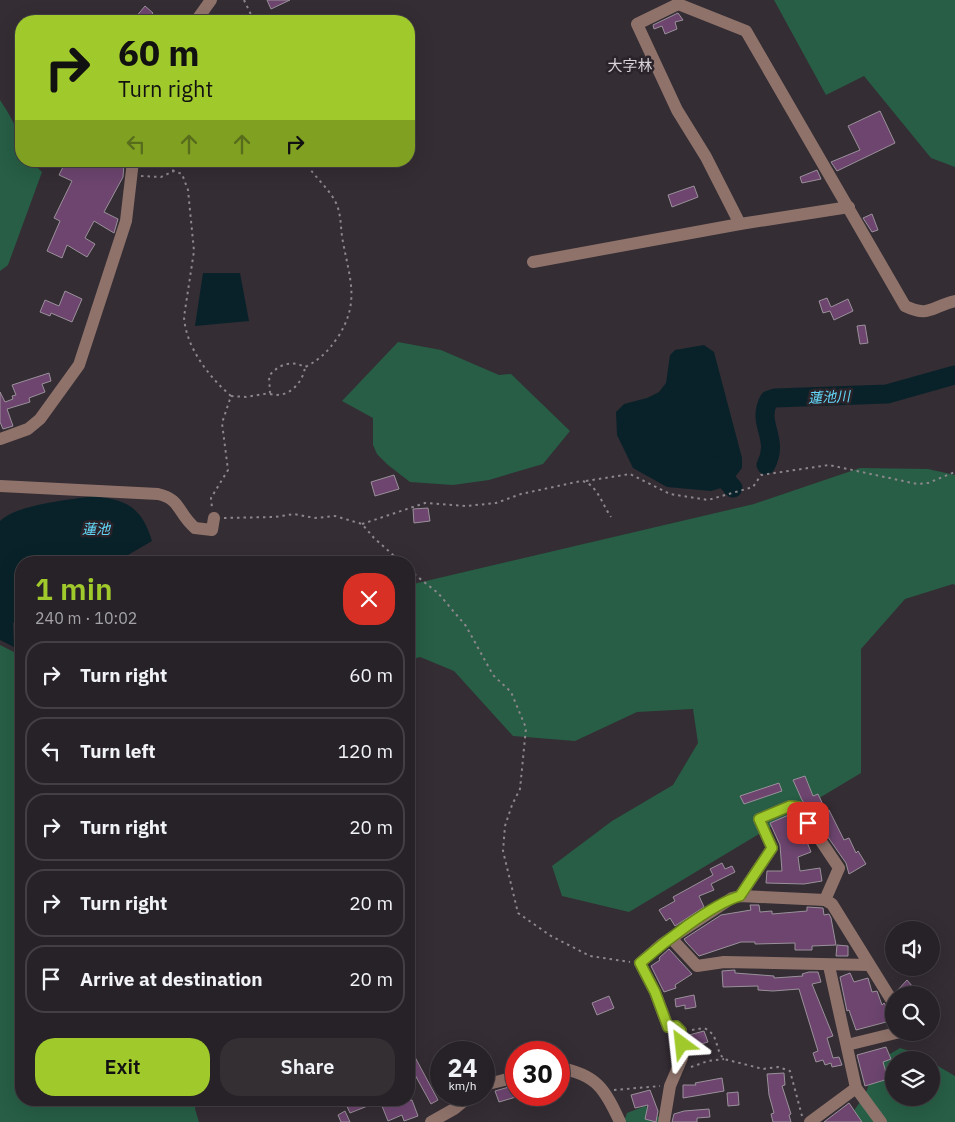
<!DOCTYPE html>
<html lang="en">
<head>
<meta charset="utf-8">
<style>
	body { margin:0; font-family:"IBM Plex Sans","Noto Sans JP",sans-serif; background:#332f33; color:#f1f3f6; height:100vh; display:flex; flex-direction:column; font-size:19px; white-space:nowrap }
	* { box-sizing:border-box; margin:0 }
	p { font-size:16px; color:#a4a4a7 }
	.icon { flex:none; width:28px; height:28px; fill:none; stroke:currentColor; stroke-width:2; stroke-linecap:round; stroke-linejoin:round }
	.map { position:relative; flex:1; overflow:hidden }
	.side { position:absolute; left:15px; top:556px; width:400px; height:550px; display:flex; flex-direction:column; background:#272227; border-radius:20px; box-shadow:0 5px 20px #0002,0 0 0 1px #433f44 }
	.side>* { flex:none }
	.guide { position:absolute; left:15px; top:15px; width:400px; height:152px; border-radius:20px; box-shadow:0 5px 20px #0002,0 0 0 1px #433f44; background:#a0c92b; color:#111; overflow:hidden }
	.controls { position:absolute; left:885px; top:921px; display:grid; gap:10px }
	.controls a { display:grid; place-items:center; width:55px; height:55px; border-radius:50%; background:#272227; box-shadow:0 5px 20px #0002,0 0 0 1px #433f44; font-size:25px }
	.speed { position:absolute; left:430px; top:1041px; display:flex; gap:10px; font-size:25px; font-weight:700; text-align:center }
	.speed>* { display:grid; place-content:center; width:65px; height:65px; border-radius:50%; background:#272227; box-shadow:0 5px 20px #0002,0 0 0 1px #433f44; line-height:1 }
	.speed small { font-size:12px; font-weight:400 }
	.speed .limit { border:8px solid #d22; background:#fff; color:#111 }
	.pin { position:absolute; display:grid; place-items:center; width:42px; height:42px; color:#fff; margin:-21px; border-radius:10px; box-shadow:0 2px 8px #0006 }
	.me { position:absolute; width:55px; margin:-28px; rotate:330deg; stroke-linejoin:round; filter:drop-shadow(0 0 4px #0008) }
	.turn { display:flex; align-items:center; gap:18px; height:105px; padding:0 20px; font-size:22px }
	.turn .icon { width:65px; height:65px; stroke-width:2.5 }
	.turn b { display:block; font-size:35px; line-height:42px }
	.lanes { display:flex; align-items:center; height:48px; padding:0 20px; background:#0003; justify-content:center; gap:25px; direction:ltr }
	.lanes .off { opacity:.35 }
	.round { display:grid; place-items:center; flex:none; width:52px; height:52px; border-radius:20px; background:#332f33 }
	.headline { display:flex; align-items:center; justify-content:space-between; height:85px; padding:0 20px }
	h1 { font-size:30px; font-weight:600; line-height:38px; color:#a0c92b }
	.action { display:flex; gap:10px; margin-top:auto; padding:10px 20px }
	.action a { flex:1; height:58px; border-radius:20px; background:#a0c92b; color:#111; font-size:20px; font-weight:600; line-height:58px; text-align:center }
	.action a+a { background:#332f33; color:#f1f3f6 }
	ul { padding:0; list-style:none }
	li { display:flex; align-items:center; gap:15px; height:68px; margin:0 10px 8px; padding:0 10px; border:2px solid #433f44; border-radius:20px }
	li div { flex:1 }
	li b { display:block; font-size:19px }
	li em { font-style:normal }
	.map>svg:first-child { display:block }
	.green { fill:#275e45 }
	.water { fill:#092229 }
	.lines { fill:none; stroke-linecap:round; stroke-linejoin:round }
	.river { stroke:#092229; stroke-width:19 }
	.building { fill:#6d456f; stroke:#9a919a }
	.path { stroke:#8c878c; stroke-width:2; stroke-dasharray:2.5 4; stroke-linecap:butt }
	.minor { stroke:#8f736b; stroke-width:12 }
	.route-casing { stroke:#68831c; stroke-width:12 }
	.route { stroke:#a0c92b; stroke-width:9 }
	.labels { text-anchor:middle; stroke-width:5; stroke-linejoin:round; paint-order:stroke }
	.water-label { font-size:14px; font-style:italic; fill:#63d6f7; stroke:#2a232a }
	.quarter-label { font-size:15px; fill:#d7d3d7; stroke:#2a232a }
</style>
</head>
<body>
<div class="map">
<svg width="955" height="1122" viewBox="0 0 955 1122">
	<rect width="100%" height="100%" fill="#342d34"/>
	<g class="green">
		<polygon points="774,0 955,0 955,167 931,158 864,76 826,95"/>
		<path d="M0 100C15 123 21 134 21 161H31L42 172 8 265 0 271Z"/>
		<polygon points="398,342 441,350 499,375 511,374 570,431 543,464 489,480 453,485 410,482 388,465 377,454 373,445 373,418 342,401"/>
		<polygon points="860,468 928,469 955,475 955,585 953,584 905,599 861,649 861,773 629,912 562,896 552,866 612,821 673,785 698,743 693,709 637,712 575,741 513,736 454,671 420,657 409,660 409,585 754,504"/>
		<polygon points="21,644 21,1100 196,1100 195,1109 199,1122 0,1122 0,645 16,653"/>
		<polygon points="900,1048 916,1053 928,1060 894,1060 894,1098 931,1098 931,1062 955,1076 955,1122 846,1122 865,1095 877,1062"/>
		<polygon points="645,1106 665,1122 624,1122 627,1113"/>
	</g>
	<g class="water">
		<polygon points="203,273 240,273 249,321 195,326"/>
		<polygon points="704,345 714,352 742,458 742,468 728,486 711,491 667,487 633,468 617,435 616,412 624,404 647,398 659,392 666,383 670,355 675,350"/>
		<path d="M94 496C128 500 142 508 152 541L116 562H21V618L13 623 14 647 0 640V521C18 504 69 500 94 496Z"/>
	</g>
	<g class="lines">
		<g class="river">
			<path d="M766 465C780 438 756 424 769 400L775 398 887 394 955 375"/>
			<polyline points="714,466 733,488"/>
		</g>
	</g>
	<g class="building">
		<polygon points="267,0 290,0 271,9"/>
		<polygon points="145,6 153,13 146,21 140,21 135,18"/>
		<polygon points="678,13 683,20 675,22 677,29 665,34 662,26 654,29 653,25"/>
		<polygon points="880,111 895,143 837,171 831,162 860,150 848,126"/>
		<polygon points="66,161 119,161 124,164 123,177 104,212 118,219 114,233 94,221 85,238 95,244 87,257 67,245 62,258 47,251 60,221 54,218 72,181 59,175"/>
		<polygon points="817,170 821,179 802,183 800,177"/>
		<polygon points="694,186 698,197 672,207 668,195"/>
		<polygon points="872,214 878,230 872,232 863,218"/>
		<polygon points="65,291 82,299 72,322 51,313 50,316 40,312 45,300 59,306"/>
		<polygon points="827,298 831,307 848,299 853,311 834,320 830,311 823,313 819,301"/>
		<polygon points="865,325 868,343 860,344 857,326"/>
		<polygon points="49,373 51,381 42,384 45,392 29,398 30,402 7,409 13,426 3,429 0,422 0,392 5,402 13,399 12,396 16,395 12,385"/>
		<polygon points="394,475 399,489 375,496 371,482"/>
		<polygon points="428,508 430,521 414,523 413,509"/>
		<polygon points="805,776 813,796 818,794 826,811 829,810 844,840 849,838 856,853 858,851 866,864 849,874 846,863 802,800 793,780"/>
		<polygon points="779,783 782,791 744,804 740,796"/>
		<polygon points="791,814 803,844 807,842 811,852 798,857 800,871 820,868 822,881 804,884 766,883 767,871 782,871 780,845 770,823"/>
		<polygon points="722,863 725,869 732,866 735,872 711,884 714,890 699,896 704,907 675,926 670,918 666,921 659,910 675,901 673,897 713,875 710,869"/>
		<polygon points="750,905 759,905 760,912 772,911 772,914 807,911 807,907 823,908 824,915 829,914 831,918 836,945 812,946 812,950 795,950 795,943 755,944 755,942 741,942 699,956 686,942 684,939 721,915 751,910"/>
		<polygon points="837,945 848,946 848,956 836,956"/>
		<polygon points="669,949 692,974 675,985 676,988 664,992 651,966 660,960 659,958"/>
		<polygon points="735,970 735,973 774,976 774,978 803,976 802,974 809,972 818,972 821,982 812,984 833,1036 827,1038 833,1058 839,1057 842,1065 832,1067 831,1063 825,1065 823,1060 816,1062 813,1053 818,1051 799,989 773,991 758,990 758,986 723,987 722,971"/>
		<polygon points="850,973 854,982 868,978 872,992 877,991 882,1005 884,1003 886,1006 890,1021 856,1030 849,1010 847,1011 840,977"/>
		<polygon points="907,980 913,987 905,995 898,995 896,992"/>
		<polygon points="694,995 696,1007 685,1009 685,1005 676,1007 675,999"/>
		<polygon points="609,996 614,1008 597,1015 592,1003"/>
		<polygon points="704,1031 708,1042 691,1047 689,1035"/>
		<polygon points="409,1046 438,1100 431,1104 409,1064"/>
		<polygon points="886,1047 891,1059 883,1062 888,1079 865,1086 857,1055"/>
		<polygon points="784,1073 785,1085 782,1086 791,1114 789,1115 791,1122 773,1122 771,1114 774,1113 769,1095 767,1074"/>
		<polygon points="722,1078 724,1091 683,1098 683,1085 696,1085 695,1083"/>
		<polygon points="516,1085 516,1097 499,1102 495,1091"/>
		<polygon points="650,1090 658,1111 656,1122 645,1119 648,1105 635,1108 631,1095"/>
		<polygon points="738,1092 739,1105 728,1106 727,1093"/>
		<polygon points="344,1100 391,1100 392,1103 412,1100 418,1116 404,1121 402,1115 388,1121 380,1101 350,1113"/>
		<polygon points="849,1103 862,1122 824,1122"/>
		<polygon points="709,1109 710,1117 697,1118 697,1122 672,1122 674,1114 684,1111"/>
		<polygon points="345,1111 350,1122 341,1122 338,1115"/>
	</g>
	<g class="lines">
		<g class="path">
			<polyline points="244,0 254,21"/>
			<polyline points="173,172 173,161"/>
			<path d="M141 176 161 177 174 171 182 174 188 190 194 251 184 317C186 347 208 376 231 396L222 423 228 470 211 498 212 508"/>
			<path d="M270 394C288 399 303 383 305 367"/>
			<path d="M231 396 246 397 270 393 269 376C279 364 291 360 305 367 321 359 328 351 338 337 360 302 350 280 343 242 340 228 342 214 335 201 327 186 313 176 305 161"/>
			<polyline points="586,481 630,474 670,494 708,500 753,487 761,475 829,465 917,484 928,483 955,472"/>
			<polyline points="224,518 275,517 294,514 315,518 335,516 362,524 374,538 401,562"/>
			<path d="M362 524 425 503 466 506 496 503 521 494 581 481C596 482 603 506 611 517"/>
			<polyline points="409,570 438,593 466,626 493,675 511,692 526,728 520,789 512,805 505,826 503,851 518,913 551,936 590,956 630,962"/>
			<path d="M692 1030 704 1028C720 1035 714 1049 724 1059L763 1069 778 1067 790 1071 802 1116"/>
			<polyline points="691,1067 708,1061 724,1059"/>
			<polyline points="614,1090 660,1086"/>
		</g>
		<g class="minor">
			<polyline points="196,21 211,0"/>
			<path d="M740 224 706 157 677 110 637 24 678 4 746 31 905 306C930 318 932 306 955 301"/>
			<polyline points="533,262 740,224 849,207"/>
			<polyline points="0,439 28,429 40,419 79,365 126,221 133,161"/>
			<path d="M0 486 158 494C181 499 178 514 195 528L212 530 214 518"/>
			<polyline points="740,896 772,848 759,819 790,806 798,807 839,868 825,900"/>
			<polyline points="671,938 697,966 724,962 869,965"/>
			<polyline points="829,966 856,1088 881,1122"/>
			<polyline points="847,1045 900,1032"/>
			<path d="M559 1068C596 1074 605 1089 620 1122"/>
			<polyline points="484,1085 516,1077"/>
			<polyline points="431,1122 454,1109 471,1095"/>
			<polyline points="664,1122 670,1086 682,1058 681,1031 676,1026 668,1027 655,992 640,963 662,944 732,898 740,896 825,900 832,904 894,1004"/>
			<polyline points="810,1122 856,1088"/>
		</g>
	</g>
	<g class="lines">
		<g class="route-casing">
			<path id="route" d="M682 1044 681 1031 676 1026 668 1027 655 992 640 963C663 943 712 904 740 896L772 848 759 819 790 806 798 807 808 823"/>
		</g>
		<use href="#route" class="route"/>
	</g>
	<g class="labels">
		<g class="water-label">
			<text transform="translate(829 397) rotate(-3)" y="5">蓮池川</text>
			<text x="96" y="534">蓮池</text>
		</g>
		<g class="quarter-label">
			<text x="630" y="71">大字林</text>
		</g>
	</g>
</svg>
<div class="controls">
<a><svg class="icon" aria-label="sound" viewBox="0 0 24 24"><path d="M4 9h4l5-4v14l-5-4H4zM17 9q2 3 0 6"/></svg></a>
<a><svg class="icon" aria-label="search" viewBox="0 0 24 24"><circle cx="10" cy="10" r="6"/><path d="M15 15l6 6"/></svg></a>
<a><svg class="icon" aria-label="layers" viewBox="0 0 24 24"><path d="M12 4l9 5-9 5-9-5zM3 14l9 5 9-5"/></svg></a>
</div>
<div class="speed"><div>24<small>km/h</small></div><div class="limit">30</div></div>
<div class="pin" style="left:808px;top:823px;background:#d93025"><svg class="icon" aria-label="arrive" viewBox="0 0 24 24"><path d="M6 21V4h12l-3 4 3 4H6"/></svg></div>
<svg class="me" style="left:682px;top:1044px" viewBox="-20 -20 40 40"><path d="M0-17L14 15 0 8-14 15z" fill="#a0c92b" stroke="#fff" stroke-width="4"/></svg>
<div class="guide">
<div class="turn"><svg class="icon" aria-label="right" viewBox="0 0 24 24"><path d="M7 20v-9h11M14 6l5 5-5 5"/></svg><div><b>60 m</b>Turn right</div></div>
<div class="lanes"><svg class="icon off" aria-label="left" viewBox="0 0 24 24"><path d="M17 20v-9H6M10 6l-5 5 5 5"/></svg><svg class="icon off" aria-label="ahead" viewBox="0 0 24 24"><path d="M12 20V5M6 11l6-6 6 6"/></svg><svg class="icon off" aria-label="ahead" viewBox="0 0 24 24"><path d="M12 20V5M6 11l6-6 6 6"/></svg><svg class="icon" aria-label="right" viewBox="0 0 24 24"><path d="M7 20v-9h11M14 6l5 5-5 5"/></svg></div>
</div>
<section class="side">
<div class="headline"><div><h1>1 min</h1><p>240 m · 10:02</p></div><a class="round" style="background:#d93025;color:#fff"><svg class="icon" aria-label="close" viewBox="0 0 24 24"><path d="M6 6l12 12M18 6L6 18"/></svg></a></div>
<ul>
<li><svg class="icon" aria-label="right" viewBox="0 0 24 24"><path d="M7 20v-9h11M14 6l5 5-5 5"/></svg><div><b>Turn right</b></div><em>60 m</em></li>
<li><svg class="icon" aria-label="left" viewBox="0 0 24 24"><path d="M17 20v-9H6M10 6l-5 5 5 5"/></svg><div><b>Turn left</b></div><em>120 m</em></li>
<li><svg class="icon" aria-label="right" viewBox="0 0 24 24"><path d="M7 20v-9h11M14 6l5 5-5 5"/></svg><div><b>Turn right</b></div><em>20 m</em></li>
<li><svg class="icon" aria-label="right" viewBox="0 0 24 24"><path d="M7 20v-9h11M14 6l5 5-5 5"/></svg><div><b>Turn right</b></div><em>20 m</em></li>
<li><svg class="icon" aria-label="arrive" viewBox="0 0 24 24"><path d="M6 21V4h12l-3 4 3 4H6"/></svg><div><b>Arrive at destination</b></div><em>20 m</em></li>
</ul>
<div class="action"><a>Exit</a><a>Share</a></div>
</section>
</div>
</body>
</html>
